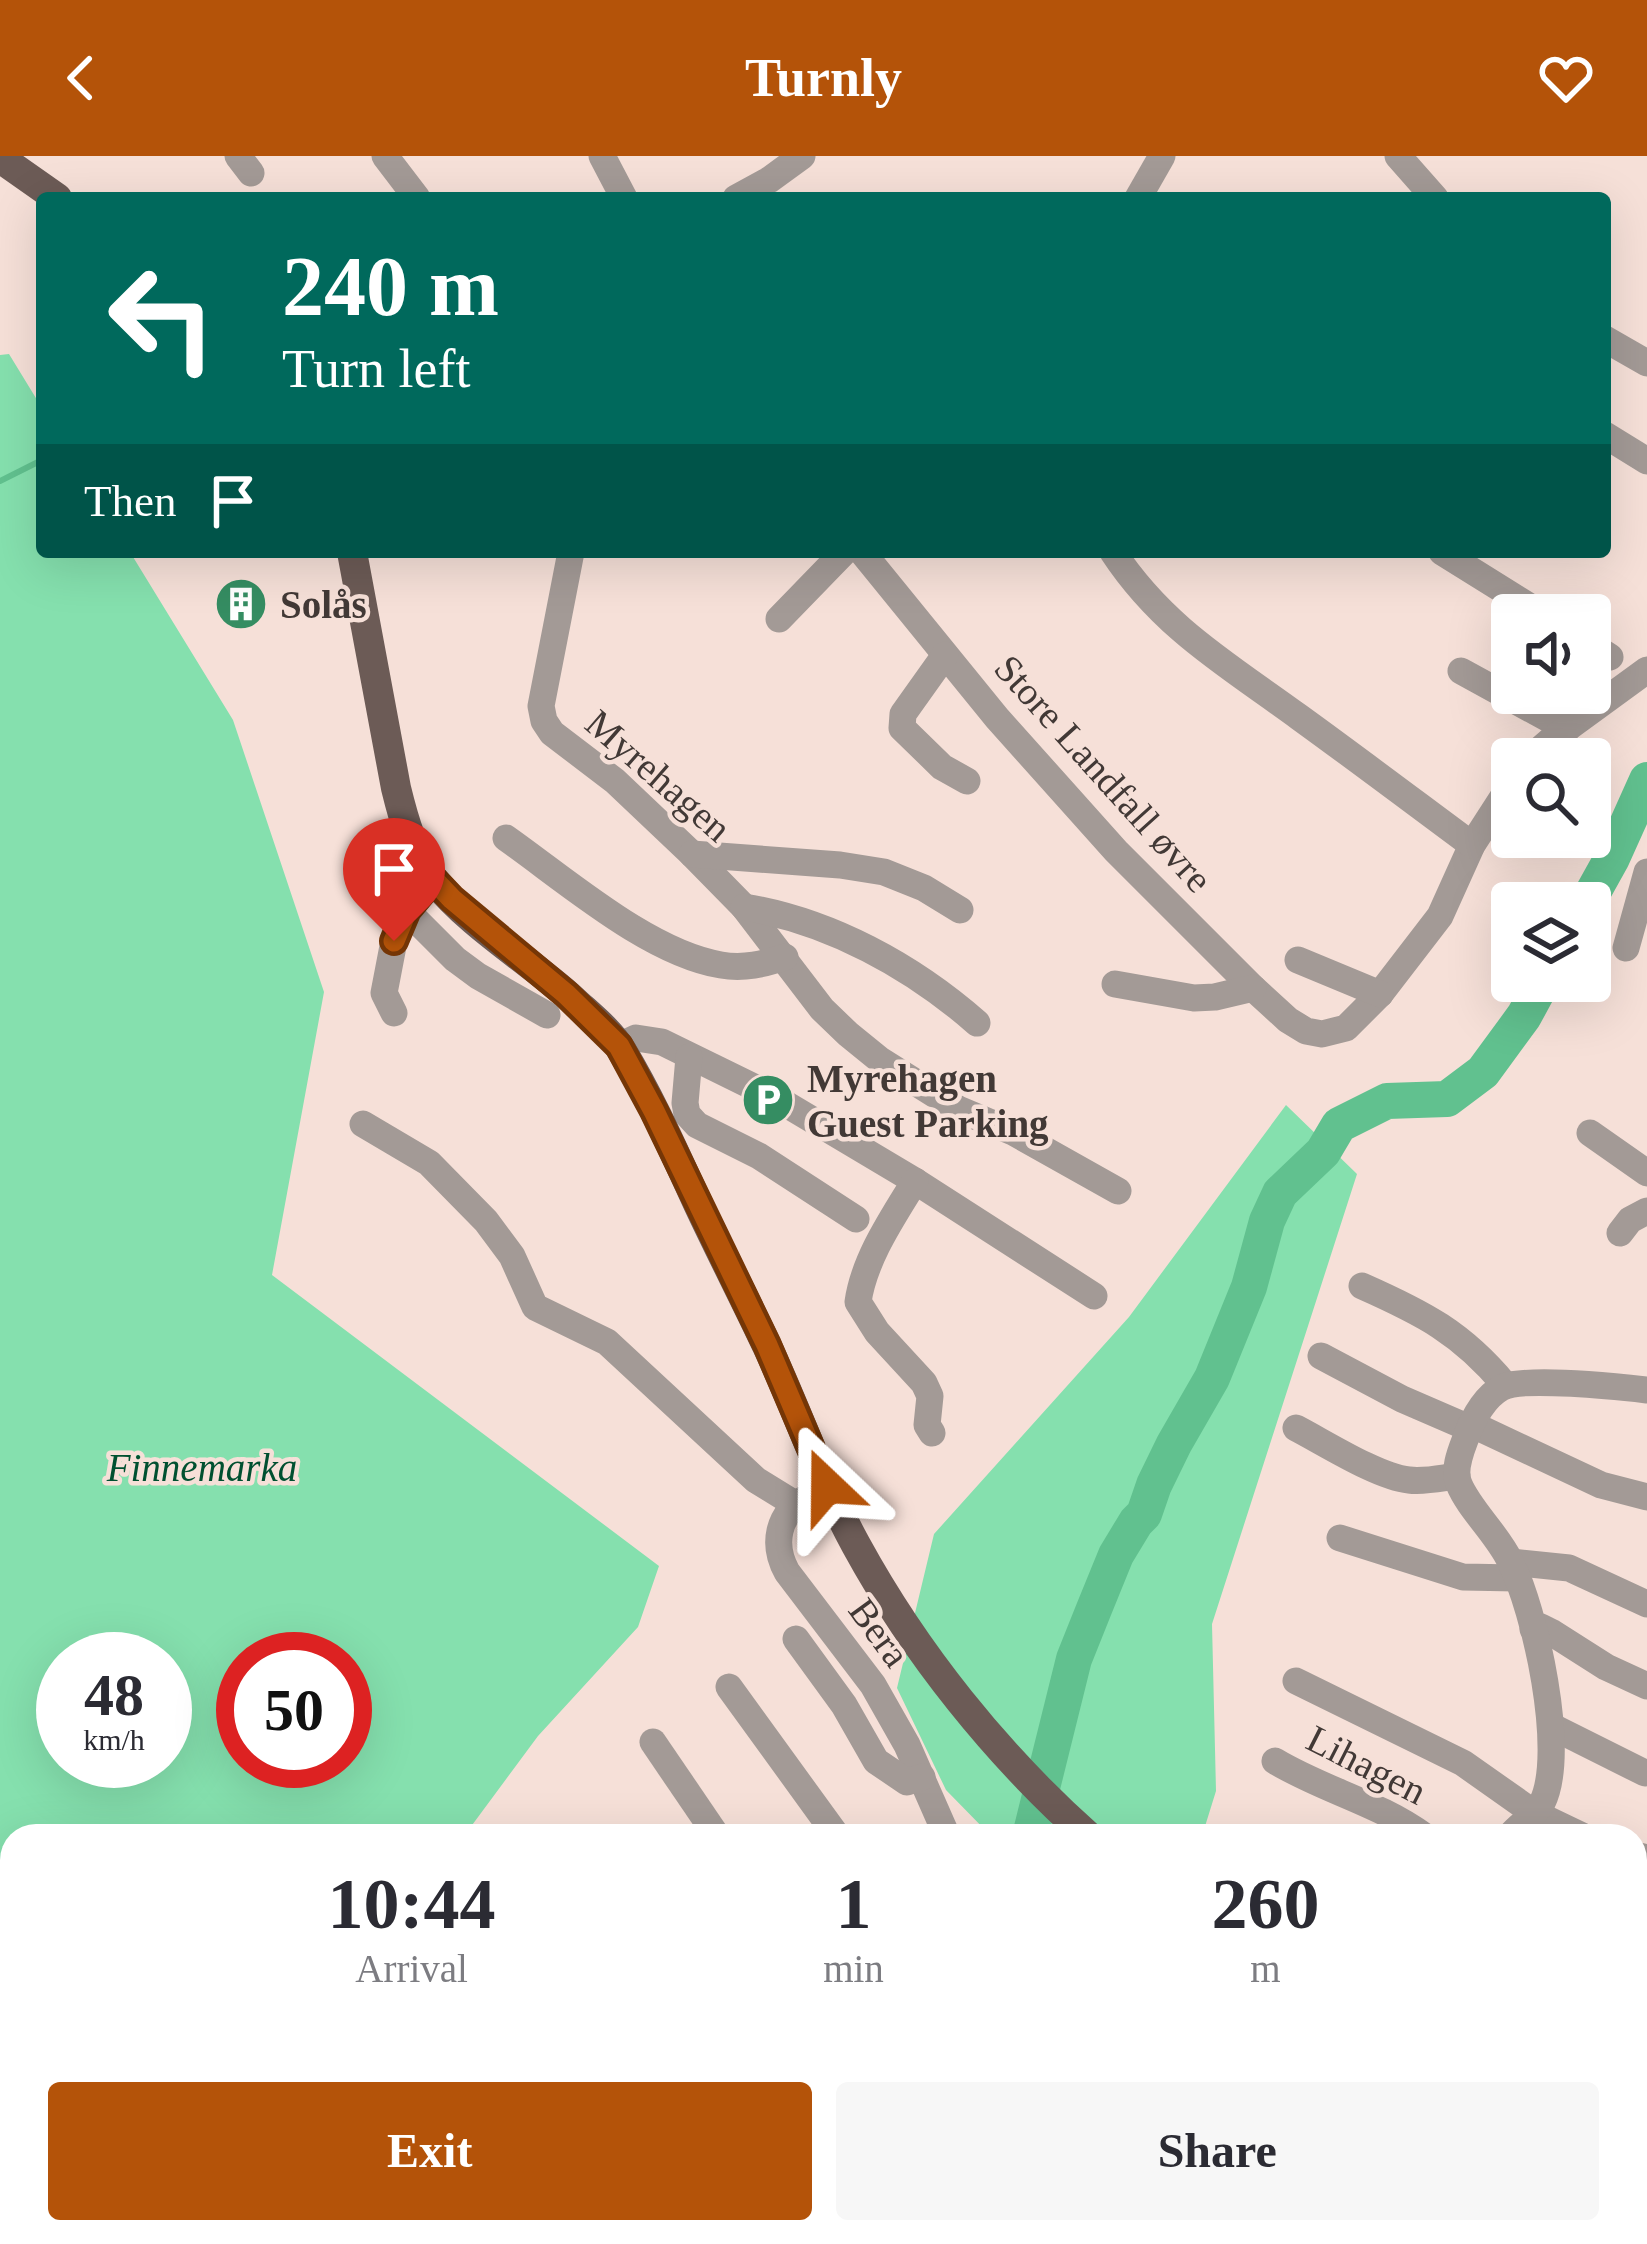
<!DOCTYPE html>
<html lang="en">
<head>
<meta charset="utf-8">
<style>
	body { margin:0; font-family:"Times New Roman",serif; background:#f7f7f7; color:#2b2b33; height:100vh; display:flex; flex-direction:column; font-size:45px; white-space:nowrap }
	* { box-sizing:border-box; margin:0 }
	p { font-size:39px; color:#7c7c81 }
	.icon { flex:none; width:66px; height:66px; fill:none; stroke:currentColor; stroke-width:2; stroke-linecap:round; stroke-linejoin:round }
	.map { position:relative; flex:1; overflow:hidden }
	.panel { position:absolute; left:0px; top:1668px; width:1647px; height:420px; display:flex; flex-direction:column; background:#fff; border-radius:36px 36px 0 0; box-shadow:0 12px 48px #0002 }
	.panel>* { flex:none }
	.guide { position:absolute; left:36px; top:36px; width:1575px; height:366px; border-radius:12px; box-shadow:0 12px 48px #0002; background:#00695c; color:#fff; overflow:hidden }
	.buttons { position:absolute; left:1491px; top:438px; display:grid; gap:24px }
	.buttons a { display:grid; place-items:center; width:120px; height:120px; border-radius:12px; background:#fff; box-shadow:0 12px 48px #0002; font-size:60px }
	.speed { position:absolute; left:36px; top:1476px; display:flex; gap:24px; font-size:60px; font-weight:700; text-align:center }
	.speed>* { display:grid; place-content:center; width:156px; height:156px; border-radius:50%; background:#fff; box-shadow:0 12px 48px #0002; line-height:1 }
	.speed small { font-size:30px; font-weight:400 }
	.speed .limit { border:18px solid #d22; background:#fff; color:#111 }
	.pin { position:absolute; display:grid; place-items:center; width:102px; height:102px; color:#fff; margin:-123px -51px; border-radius:50% 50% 50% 0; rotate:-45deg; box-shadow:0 0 12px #0007 }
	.pin .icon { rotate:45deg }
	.me { position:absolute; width:132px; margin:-66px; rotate:337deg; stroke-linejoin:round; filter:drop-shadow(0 0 9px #0008) }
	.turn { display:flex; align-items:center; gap:42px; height:252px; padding:0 48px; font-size:54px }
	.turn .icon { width:156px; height:156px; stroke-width:2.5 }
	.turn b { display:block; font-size:84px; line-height:102px }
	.then { display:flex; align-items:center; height:114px; padding:0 48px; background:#0003; gap:24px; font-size:45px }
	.eta { display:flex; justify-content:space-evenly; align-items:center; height:204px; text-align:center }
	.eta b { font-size:72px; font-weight:800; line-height:84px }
	.action { display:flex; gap:24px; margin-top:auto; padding:24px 48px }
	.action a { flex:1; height:138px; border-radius:12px; background:#b45309; color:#fff; font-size:48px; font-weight:800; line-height:138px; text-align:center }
	.action a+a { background:#f7f7f7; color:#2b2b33 }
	header { display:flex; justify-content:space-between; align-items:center; height:156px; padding:0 48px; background:#b45309; color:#fff; font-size:54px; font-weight:800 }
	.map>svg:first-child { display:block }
	.green { fill:#85e0ae; fill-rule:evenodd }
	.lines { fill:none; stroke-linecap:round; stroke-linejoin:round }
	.stream { stroke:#61c18f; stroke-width:6 }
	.river { stroke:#61c18f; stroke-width:36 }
	.minor { stroke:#a39a96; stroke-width:27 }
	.major { stroke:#6c5b56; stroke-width:30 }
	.route-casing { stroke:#753606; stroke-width:30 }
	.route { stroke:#b45309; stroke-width:21 }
	.labels { text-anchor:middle; stroke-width:9; stroke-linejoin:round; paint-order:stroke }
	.poi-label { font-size:39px; font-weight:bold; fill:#423936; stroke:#f6e0d8; text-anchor:start }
	.street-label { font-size:39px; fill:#423936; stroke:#f6e0d8 }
	.park-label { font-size:39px; font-style:italic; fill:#005030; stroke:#f6e0d8 }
</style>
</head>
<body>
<header><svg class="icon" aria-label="back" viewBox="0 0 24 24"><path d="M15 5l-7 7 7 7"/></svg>Turnly<svg class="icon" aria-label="heart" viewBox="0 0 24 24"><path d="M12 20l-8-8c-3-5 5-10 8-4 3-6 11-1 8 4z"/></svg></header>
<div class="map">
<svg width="1647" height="2088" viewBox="0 0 1647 2088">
	<rect width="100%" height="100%" fill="#f6e0d8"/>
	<g class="green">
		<path d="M9 198 42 252V396H130L233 564 324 836 272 1119 659 1410 638 1471 538 1580 464 1680H12V2076H318L326 2088H0V199ZM63 1503H165V1605H63ZM243 1503H345V1605H243Z"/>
		<polygon points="1286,949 1357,1018 1212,1468 1216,1635 1202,1680 991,1680 946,1634 897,1532 934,1378 1129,1161"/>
		<polygon points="1042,2076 1167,2076 1166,2088 1044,2088"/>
	</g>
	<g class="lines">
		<polyline class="stream" points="0,325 42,304"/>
		<g class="river">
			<polyline points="1587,747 1612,702 1647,624"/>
			<polyline points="1030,1680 1074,1503 1094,1453 1116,1399 1136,1366 1144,1358 1154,1329 1174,1288 1212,1222 1249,1131 1267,1065 1280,1037 1323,996 1339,969 1387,945 1447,943 1483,916 1524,860 1543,825"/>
		</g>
		<g class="minor">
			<polyline points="238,0 251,17"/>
			<polyline points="385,0 417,42"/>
			<polyline points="602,0 624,42"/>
			<polyline points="1398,0 1435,42"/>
			<polyline points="736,42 769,24 802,0"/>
			<polyline points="1138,42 1162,0"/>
			<polyline points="1605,183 1647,207"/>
			<polyline points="1605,279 1647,305"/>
			<polyline points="571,396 541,550 544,565 552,577 615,625 692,698 744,751 822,853 848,878 880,904 958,953 1013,976 1118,1035"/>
			<polyline points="862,396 997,562 1116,695 1253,832 1288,864 1306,875 1322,878 1346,872 1380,838 1440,760 1472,689 1512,627"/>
			<path d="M1113 396C1163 472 1228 509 1299 561 1357 603 1414 646 1472 689"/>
			<polyline points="1442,396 1543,459"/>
			<polyline points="779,463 844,396"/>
			<polyline points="1590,488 1610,501"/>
			<polyline points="945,499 903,558 902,572 942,611 967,625"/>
			<polyline points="1461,515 1567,573"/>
			<polyline points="1529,603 1551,584 1647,514"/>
			<path d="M506 682C567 725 649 797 721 809 744 813 764 808 785 801"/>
			<polyline points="692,698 840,709 884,716 924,732 960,754"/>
			<path d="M744 751C830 765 912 810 977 867"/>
			<polyline points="407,755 455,803 478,820 547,859"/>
			<polyline points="1626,792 1647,716"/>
			<polyline points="1298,804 1380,838"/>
			<polyline points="1115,828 1194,842 1215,841 1253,832"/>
			<polyline points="394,857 384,837 394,785 407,755 433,723"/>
			<polyline points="619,890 636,882 662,886 774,941 915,1025 1094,1140"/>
			<polyline points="689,901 685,947 687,958 697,969 759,1000 856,1063"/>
			<polyline points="363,968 429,1007 486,1065 512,1100 535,1151 607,1186 756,1324 795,1348"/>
			<polyline points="1590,977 1647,1017"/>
			<path d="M915 1025C893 1061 864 1103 858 1146L877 1176 924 1227 930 1240 927 1269 932 1277"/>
			<polyline points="1620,1077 1630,1064 1647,1055"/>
			<path d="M1362 1130C1423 1157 1462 1177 1505 1229"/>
			<polyline points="1321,1200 1402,1243 1469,1272"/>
			<polyline points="1471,1268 1601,1329 1647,1341"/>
			<path d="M1296 1272C1325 1287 1378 1321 1409 1324 1425 1326 1441 1322 1457 1320"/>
			<path d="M806 1342C777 1358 772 1389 787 1416L873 1529 907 1589 947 1680"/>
			<polyline points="1340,1382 1463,1421 1516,1422"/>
			<polyline points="1511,1406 1569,1412 1647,1448"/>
			<polyline points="1533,1473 1541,1471 1551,1476 1606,1511 1647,1530"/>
			<polyline points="796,1483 844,1549 876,1605 907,1626 922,1621"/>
			<polyline points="1296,1525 1463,1607 1534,1657 1582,1680"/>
			<polyline points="729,1531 837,1680"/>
			<polyline points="1551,1570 1645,1617"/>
			<polyline points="653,1586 717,1680"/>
			<path d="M1275 1605C1323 1634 1379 1647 1424 1680"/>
			<path d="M1510 1680C1520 1668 1535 1660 1542 1647 1567 1597 1535 1453 1510 1405 1498 1379 1469 1353 1459 1328 1453 1315 1460 1297 1465 1284 1472 1265 1483 1242 1501 1232 1521 1220 1620 1231 1647 1234"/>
			<polyline points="1635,1699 1647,1702"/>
			<polyline points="411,2076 419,2088"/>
			<polyline points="546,2076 553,2088"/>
			<polyline points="658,2076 666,2088"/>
			<polyline points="766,2076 775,2088"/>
			<polyline points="978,2076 982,2088"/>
			<polyline points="1023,2076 1025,2088"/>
			<polyline points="1346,2076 1363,2088"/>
			<polyline points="1201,2082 1232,2088"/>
		</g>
		<g class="major">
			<polyline points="0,2 57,42"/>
			<path d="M352 396 396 632C404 665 413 697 434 724 471 770 529 804 572 843 589 859 610 875 622 895 652 945 675 998 699 1050 721 1097 745 1143 767 1190 798 1256 821 1325 856 1389 915 1497 997 1599 1088 1680"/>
			<polyline points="1635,1996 1647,2003"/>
		</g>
	</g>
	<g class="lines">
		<g class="route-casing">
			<polyline id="route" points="394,785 407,754 433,723 452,743 566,838 619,890 654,955 767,1189 827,1330"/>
		</g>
		<use href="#route" class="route"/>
	</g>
	<defs>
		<g id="building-disc" transform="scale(2.7)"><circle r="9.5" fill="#358d62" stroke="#f6e0d8"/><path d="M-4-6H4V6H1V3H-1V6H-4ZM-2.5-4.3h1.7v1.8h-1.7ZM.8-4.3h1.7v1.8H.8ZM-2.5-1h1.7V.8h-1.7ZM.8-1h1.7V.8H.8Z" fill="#fff"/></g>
		<g id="parking-disc" transform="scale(2.7)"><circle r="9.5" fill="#358d62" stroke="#f6e0d8"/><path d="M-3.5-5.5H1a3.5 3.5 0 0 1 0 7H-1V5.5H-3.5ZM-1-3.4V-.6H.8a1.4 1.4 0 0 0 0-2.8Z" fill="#fff"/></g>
	</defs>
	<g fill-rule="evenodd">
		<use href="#building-disc" x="241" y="448"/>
		<use href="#parking-disc" x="768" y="944"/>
	</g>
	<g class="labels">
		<g class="poi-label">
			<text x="280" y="462">Solås</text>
			<text x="807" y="936">Myrehagen<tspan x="807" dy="45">Guest Parking</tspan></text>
		</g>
		<g class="street-label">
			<text transform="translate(1104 617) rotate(48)" y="14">Store Landfall øvre</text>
			<text transform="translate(659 619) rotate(41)" y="14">Myrehagen</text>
			<text transform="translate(880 1476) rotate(54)" y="14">Bera</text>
			<text transform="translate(1367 1608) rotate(27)" y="14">Lihagen</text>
		</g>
		<g class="park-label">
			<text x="202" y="1325">Finnemarka</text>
		</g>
	</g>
</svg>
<div class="buttons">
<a><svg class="icon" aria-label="sound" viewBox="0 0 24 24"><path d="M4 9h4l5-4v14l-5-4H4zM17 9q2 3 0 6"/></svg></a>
<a><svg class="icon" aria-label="search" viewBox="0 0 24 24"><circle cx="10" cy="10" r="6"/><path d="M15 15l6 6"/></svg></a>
<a><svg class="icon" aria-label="layers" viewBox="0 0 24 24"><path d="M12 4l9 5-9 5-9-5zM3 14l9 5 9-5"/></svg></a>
</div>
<div class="speed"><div>48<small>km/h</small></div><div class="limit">50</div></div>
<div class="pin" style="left:394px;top:785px;background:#d93025"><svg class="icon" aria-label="arrive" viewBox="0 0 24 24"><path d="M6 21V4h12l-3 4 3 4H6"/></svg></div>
<svg class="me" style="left:827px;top:1330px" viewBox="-20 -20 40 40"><path d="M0-17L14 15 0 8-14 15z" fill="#b45309" stroke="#fff" stroke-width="4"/></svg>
<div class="guide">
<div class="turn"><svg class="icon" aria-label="left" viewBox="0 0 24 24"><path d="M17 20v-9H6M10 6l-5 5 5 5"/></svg><div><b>240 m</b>Turn left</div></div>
<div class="then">Then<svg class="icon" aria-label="arrive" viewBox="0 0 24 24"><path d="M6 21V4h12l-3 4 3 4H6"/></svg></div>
</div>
<section class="panel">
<div class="eta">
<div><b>10:44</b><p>Arrival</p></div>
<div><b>1</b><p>min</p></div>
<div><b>260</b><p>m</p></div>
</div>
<div class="action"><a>Exit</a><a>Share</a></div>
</section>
</div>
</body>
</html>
